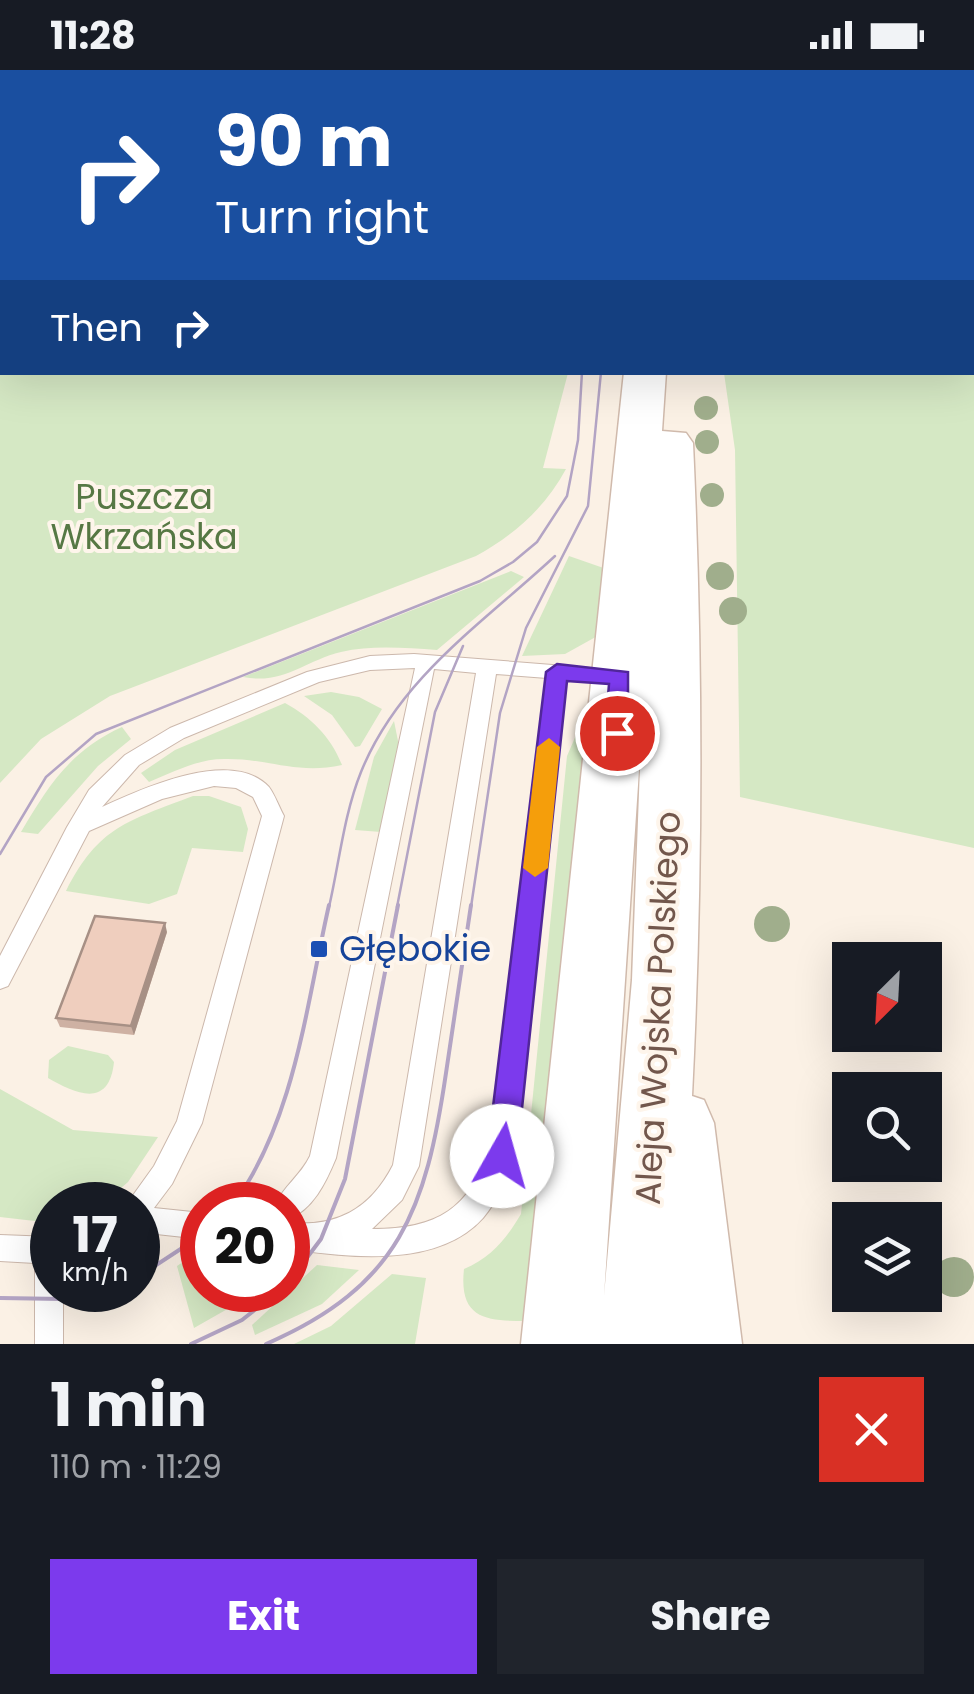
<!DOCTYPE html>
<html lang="en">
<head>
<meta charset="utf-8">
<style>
	body { margin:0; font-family:Poppins,sans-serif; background:#20242c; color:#f1f3f6; height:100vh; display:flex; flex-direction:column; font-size:38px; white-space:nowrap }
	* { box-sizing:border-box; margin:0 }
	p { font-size:32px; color:#9ea1a6 }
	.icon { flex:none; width:55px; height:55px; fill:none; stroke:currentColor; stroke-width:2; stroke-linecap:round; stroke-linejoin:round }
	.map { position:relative; height:1274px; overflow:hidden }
	.side { display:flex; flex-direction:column; background:#171b24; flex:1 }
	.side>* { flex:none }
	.guide { position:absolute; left:0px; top:0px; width:975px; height:305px; box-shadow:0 10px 40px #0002; background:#1a4fa0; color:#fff; overflow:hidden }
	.needle { width:65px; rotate:204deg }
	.controls { position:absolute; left:832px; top:872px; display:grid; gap:20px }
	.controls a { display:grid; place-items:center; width:110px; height:110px; border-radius:0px; background:#171b24; box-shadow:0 10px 40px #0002; font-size:50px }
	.speed { position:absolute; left:30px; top:1112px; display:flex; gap:20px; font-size:50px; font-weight:700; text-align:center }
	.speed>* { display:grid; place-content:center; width:130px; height:130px; border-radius:50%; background:#171b24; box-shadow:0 10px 40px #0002; line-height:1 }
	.speed small { font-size:25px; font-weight:400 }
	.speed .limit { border:15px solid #d22; background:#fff; color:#111 }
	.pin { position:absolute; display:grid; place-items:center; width:85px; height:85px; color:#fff; margin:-42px; border:5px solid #fff; border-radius:50%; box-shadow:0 2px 10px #0007 }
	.me { position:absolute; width:110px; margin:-55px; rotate:7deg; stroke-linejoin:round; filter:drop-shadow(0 0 8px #0008) }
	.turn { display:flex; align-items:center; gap:35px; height:210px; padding:0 50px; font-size:45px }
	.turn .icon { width:130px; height:130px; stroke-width:2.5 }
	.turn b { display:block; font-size:70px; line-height:85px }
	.then { display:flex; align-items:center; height:95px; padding:0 50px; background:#0003; gap:20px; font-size:38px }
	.round { display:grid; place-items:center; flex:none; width:105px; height:105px; border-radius:0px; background:#20242c }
	.headline { display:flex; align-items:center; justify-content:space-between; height:170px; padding:0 50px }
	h1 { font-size:60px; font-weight:700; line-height:75px }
	.cta { display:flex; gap:20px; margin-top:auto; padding:20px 50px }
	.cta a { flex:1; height:115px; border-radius:0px; background:#7c3aed; color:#fff; font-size:40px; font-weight:700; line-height:115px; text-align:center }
	.cta a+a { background:#20242c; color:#f1f3f6 }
	.status { display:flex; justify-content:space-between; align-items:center; height:70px; padding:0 50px; background:#171b24; direction:ltr }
	.status svg { height:28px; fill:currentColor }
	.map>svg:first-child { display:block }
	.green { fill:#d5e8c4 }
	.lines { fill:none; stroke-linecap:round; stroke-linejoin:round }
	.lane-casing { stroke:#ccb8ac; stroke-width:2 }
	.secondary-casing { stroke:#d0baac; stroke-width:3 }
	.lane { fill:#fff; fill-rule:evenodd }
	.secondary { fill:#fff; fill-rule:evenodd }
	.tram-far1 { stroke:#b3a4c4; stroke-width:2.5 }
	.tram { stroke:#b3a4c4; stroke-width:4 }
	.tree { fill:#a0ae8c }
	.wall { fill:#ceb1a3 }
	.shaded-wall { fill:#a79085 }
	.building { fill:#efcebe; stroke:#a79085; stroke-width:2.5 }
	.route { fill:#7c3aed; stroke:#51269a; stroke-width:2.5 }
	.slow { fill:#f59e0b }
	.transit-dot { fill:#1a4fb4; stroke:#fef5eb; stroke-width:4 }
	.labels { text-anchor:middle; stroke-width:8; stroke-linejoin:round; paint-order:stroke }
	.park-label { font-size:35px; fill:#567844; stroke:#fef5eb }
	.transit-label { font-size:35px; fill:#164399; stroke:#fef5eb; text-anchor:start }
	.street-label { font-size:35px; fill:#72574c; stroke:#fef5eb }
</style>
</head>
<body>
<div class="status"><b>11:28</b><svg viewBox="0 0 49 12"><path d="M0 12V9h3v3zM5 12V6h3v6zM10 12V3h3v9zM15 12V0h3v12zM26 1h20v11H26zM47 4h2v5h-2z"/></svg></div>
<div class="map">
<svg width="974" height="1274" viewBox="0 0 974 1274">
	<rect width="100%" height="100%" fill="#fbf1e5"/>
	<g class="green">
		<path d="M0 0 468 2H2V302L568 303 543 398 566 399C545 438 514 465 476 486L110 626 41 669 0 713Z"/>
		<polygon points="585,0 974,0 974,778 740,727 735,380 724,303 972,302 972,2"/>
		<polygon points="569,486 615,502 601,564 565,584 522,586"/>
		<path d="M511 501 524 507 437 580C405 578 372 575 341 582 304 591 284 615 243 607Z"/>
		<polygon points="331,622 359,627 382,639 360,676 355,677 332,645 304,626"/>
		<path d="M285 633C311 647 331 667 342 695 296 705 268 688 224 689 198 689 173 702 149 712L141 703 175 680Z"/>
		<path d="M587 640 596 653 534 1251C491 1251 458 1253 464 1199 492 1187 506 1169 521 1144L567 686Z"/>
		<polygon points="394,651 399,676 381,762 355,760 374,687"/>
		<path d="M122 657 131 669 98 696 38 764 21 762C48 716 71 680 122 657Z"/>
		<path d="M193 726H209L241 737 248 759 243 782 192 778 177 824 149 834 66 821C99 756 128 751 193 726Z"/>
		<path d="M68 976 108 985 114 992C109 1039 76 1024 48 1008L49 990Z"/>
		<polygon points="0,1019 73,1060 158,1067 128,1112 101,1135 52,1135 52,1153 0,1147"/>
		<polygon points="196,1183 202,1184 202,1220 261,1220 194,1258 177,1196"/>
		<polygon points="317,1195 359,1200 322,1234 255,1265 252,1255"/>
		<polygon points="392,1204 426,1208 415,1274 294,1274 331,1256"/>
	</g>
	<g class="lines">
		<g class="lane-casing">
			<g id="lane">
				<path d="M414 584 616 600 626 607 616 614 566 610 517 1077C508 1102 501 1127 483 1148 437 1199 348 1187 288 1179V1153C336 1157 370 1140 393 1095L476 603 434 599 336 1088C326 1112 313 1140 288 1149V1135H275C283 1117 301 1105 310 1086L415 598 370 600 319 612 184 668 139 695 102 737C141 719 232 677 269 717 275 725 279 737 284 746L202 1053 172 1114 154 1138 202 1143V1169L138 1162V1135H126L154 1096 177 1051 262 746 253 727 236 718 214 716 162 729 89 761 8 916 0 919V886L67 757 89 720 125 685 170 658 307 602 370 586ZM496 604 547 608 491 1077C469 1139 438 1159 372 1159L402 1130 419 1096Z"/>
				<polygon points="0,1165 52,1167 52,1220 63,1220 63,1274 35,1274 35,1193 0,1191"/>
			</g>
		</g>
		<g class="secondary-casing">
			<g id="secondary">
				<polygon points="536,0 567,0 568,2 537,2"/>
				<path d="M624 302H666L662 361 686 363 693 373C703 590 703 809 692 1026L704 1030 714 1053 742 1274H521ZM641 670 632 910 604 1226Z"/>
			</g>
		</g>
		<use href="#lane" class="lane"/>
		<use href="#secondary" class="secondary"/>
		<g class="tram-far1">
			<polyline points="0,784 46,707 96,664 480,511 513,492 537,472 567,426 578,370 582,302"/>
			<path d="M329 837C339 794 344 744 361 702 399 608 483 553 555 486"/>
			<polyline points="397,837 435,642 463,576"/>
			<polyline points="471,837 500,643 526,558 588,436 601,302"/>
		</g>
		<g class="tram">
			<path d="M233 1135C295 1050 306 936 329 835"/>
			<polyline points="138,1207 202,1165"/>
			<polyline points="288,1213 321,1169 345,1109 398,835"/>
			<polyline points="0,1228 63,1229 102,1220"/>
			<polyline points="191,1274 242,1250 280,1220"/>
			<path d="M266 1274C400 1216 426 1139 446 1003 454 947 463 891 471 835"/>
		</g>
	</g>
	<g class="tree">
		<circle cx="706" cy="338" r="12"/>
		<circle cx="707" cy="372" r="12"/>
		<circle cx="712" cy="425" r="12"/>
		<circle cx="720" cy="506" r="14"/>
		<circle cx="733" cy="541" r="14"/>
		<circle cx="772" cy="854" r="18"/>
		<circle cx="954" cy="1207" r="20"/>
	</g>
	<polygon class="wall" points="167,862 134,965 60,957 56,948"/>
	<polygon class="shaded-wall" points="165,853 167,862 134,965 131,956"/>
	<polygon class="building" points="95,846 165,853 131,956 56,948"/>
	<polygon class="route" points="557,594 628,602 628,663 617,671 605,663 609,614 567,611 517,1086 513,1096 502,1100 492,1096 487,1086 546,602"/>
	<polygon class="slow" points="549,668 560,677 548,798 535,807 523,798 537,677"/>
	<rect class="transit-dot" x="309" y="869" width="20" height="20" rx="5"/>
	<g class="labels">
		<g class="park-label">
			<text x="144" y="439">Puszcza<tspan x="144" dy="40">Wkrzańska</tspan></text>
		</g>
		<g class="transit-label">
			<text x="339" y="891">Głębokie</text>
		</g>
		<g class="street-label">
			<text transform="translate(658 938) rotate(-87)" y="12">Aleja Wojska Polskiego</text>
		</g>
	</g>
</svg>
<div class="controls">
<a><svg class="needle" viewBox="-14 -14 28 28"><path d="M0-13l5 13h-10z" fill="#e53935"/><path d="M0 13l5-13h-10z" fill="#9ea1a6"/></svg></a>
<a><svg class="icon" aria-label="search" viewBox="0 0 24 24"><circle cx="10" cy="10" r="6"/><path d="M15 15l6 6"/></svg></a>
<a><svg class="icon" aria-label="layers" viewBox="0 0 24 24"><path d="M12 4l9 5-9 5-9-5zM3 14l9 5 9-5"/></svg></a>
</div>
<div class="speed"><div>17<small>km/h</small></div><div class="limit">20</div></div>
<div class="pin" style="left:617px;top:663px;background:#d93025"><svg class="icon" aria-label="arrive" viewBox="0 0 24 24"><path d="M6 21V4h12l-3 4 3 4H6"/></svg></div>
<svg class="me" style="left:502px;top:1086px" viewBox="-20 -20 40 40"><circle r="19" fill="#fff"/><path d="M0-13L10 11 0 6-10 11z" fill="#7c3aed"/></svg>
<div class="guide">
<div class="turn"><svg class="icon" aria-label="right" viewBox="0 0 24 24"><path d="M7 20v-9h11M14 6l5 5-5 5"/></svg><div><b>90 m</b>Turn right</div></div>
<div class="then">Then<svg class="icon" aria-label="right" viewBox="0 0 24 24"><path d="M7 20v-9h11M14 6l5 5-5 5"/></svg></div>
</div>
</div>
<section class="side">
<div class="headline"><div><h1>1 min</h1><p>110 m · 11:29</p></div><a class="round" style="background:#d93025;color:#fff"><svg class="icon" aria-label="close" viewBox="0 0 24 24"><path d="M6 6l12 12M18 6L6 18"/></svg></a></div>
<div class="cta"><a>Exit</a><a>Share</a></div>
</section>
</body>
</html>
